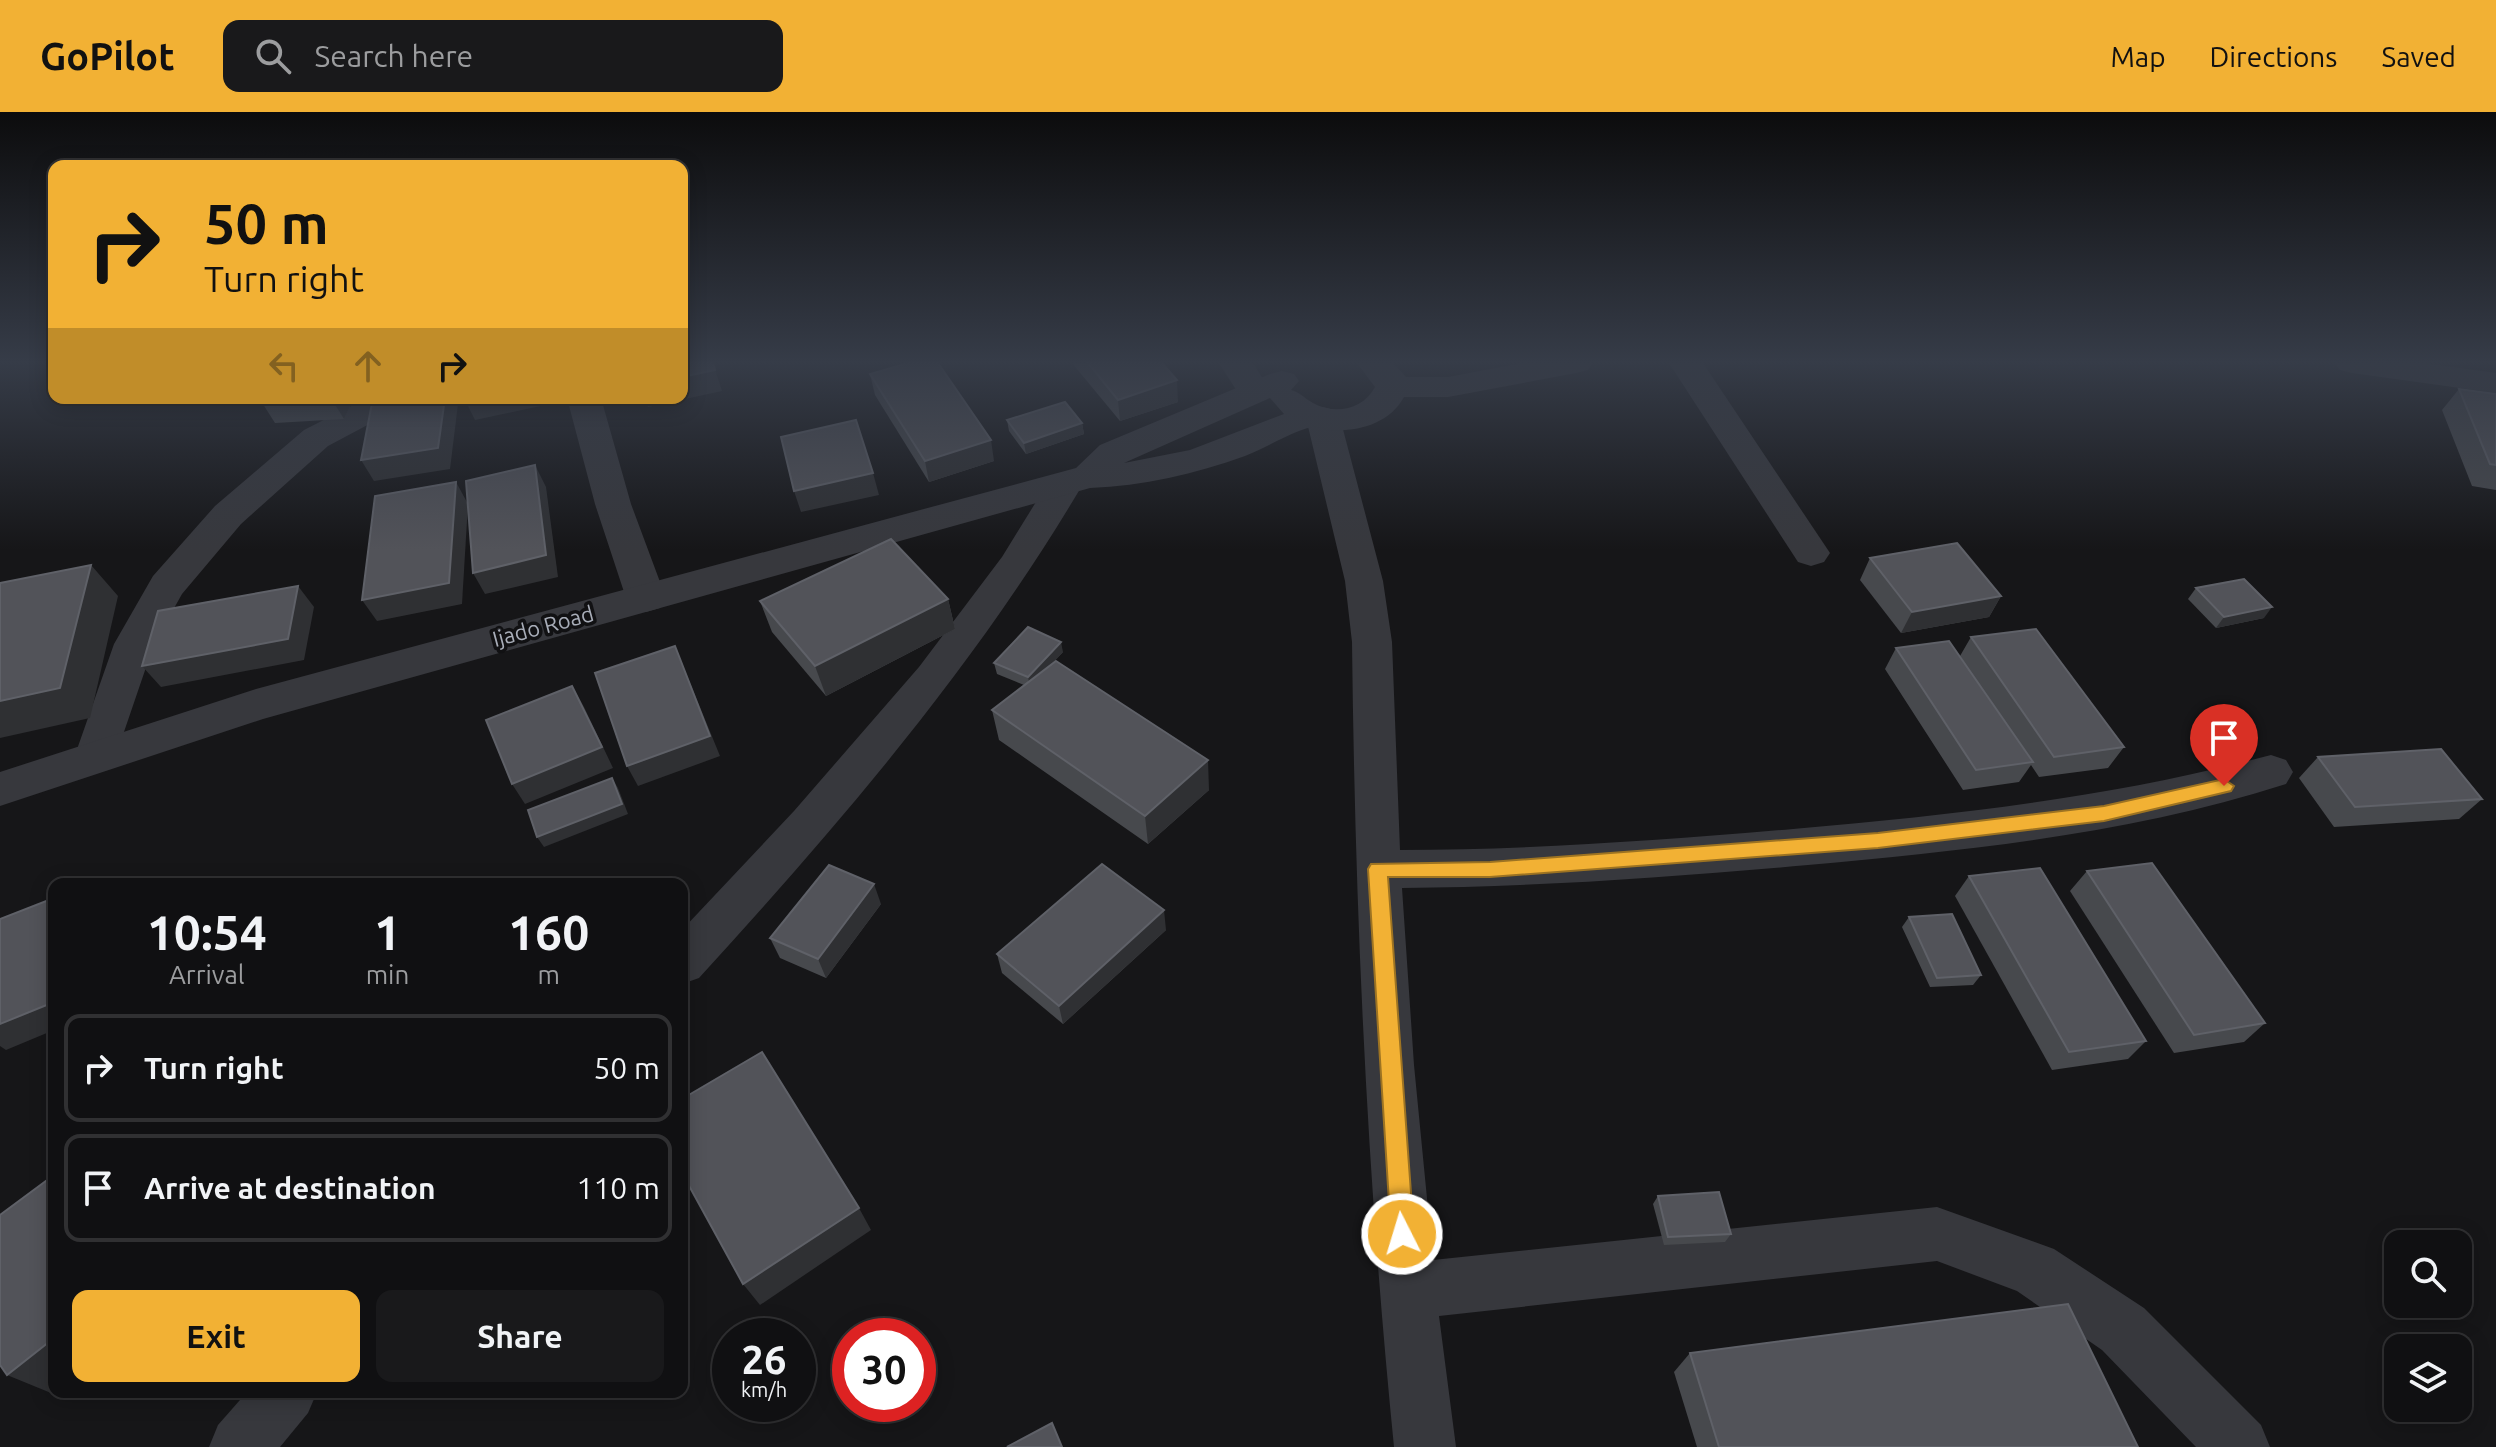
<!DOCTYPE html>
<html lang="en">
<head>
<meta charset="utf-8">
<style>
	body { margin:0; font-family:Ubuntu,sans-serif; background:#19191b; color:#f1f3f6; height:100vh; display:flex; flex-direction:column; font-size:30px; white-space:nowrap }
	* { box-sizing:border-box; margin:0 }
	p { font-size:26px; color:#9c9d9f }
	.icon { flex:none; width:44px; height:44px; fill:none; stroke:currentColor; stroke-width:2; stroke-linecap:round; stroke-linejoin:round }
	.map { position:relative; flex:1; overflow:hidden }
	.side { position:absolute; left:48px; top:766px; width:640px; height:520px; display:flex; flex-direction:column; background:#101012; border-radius:16px; box-shadow:0 4px 20px #0003,0 0 0 2px #303032 }
	.side>* { flex:none }
	.banner { position:absolute; left:48px; top:48px; width:640px; height:244px; border-radius:16px; box-shadow:0 4px 20px #0003,0 0 0 2px #303032; background:#f2b134; color:#111; overflow:hidden }
	.fabs { position:absolute; left:2384px; top:1118px; display:grid; gap:16px }
	.fabs a { display:grid; place-items:center; width:88px; height:88px; border-radius:16px; background:#101012; box-shadow:0 4px 20px #0003,0 0 0 2px #303032; font-size:40px }
	.speed { position:absolute; left:712px; top:1206px; display:flex; gap:16px; font-size:40px; font-weight:700; text-align:center }
	.speed>* { display:grid; place-content:center; width:104px; height:104px; border-radius:50%; background:#101012; box-shadow:0 4px 20px #0003,0 0 0 2px #303032; line-height:1 }
	.speed small { font-size:20px; font-weight:400 }
	.speed .limit { border:12px solid #d22; background:#fff; color:#111 }
	.pin { position:absolute; display:grid; place-items:center; width:68px; height:68px; color:#fff; margin:-82px -34px; border-radius:50% 50% 50% 0; rotate:-45deg; box-shadow:0 0 8px #0007 }
	.pin .icon { rotate:45deg }
	.me { position:absolute; width:88px; margin:-44px; rotate:355deg; stroke-linejoin:round; filter:drop-shadow(0 0 6px #0008) }
	.turn { display:flex; align-items:center; gap:28px; height:168px; padding:0 24px; font-size:36px }
	.turn .icon { width:104px; height:104px; stroke-width:2.5 }
	.turn b { display:block; font-size:56px; line-height:68px }
	.lanes { display:flex; align-items:center; height:76px; padding:0 24px; background:#0003; justify-content:center; gap:40px; direction:ltr }
	.lanes .off { opacity:.35 }
	.eta { display:flex; justify-content:space-evenly; align-items:center; height:136px; text-align:center }
	.eta b { font-size:48px; font-weight:600; line-height:56px }
	.button { display:flex; gap:16px; margin-top:auto; padding:16px 24px }
	.button a { flex:1; height:92px; border-radius:16px; background:#f2b134; color:#111; font-size:32px; font-weight:600; line-height:92px; text-align:center }
	.button a+a { background:#19191b; color:#f1f3f6 }
	ul { padding:0; list-style:none }
	li { display:flex; align-items:center; gap:24px; height:108px; margin:0 16px 12px; padding:0 8px; border:4px solid #303032; border-radius:16px }
	li div { flex:1 }
	li b { display:block; font-size:30px }
	li em { font-style:normal }
	header { display:flex; align-items:center; gap:48px; box-sizing:border-box; height:112px; padding:0 40px; background:#f2b134; color:#111 }
	header strong { font-size:38px }
	nav { display:flex; gap:44px; margin-inline-start:auto; font-size:28px }
	.search { width:560px; height:72px; background:#19191b; display:flex; align-items:center; gap:20px; box-sizing:border-box; padding:0 28px; border-radius:16px; color:#9c9d9f; font-size:30px }
	.map>svg:first-child { display:block }
	.lines { fill:none; stroke-linecap:round; stroke-linejoin:round }
	.minor { fill:#37383d; fill-rule:evenodd }
	.tertiary { fill:#37383d; fill-rule:evenodd }
	.wall { fill:#47494d }
	.shaded-wall { fill:#2f3033 }
	.building { fill:#525359; stroke:#5f6168; stroke-width:2 }
	.route { fill:#f2b134; stroke:#9d7322; stroke-width:2 }
	.labels { text-anchor:middle; stroke-width:7; stroke-linejoin:round; paint-order:stroke }
	.street-label { font-size:22px; fill:#a8adb8; stroke:#111113 }
</style>
</head>
<body>
<header>
<strong>GoPilot</strong>
<div class="search"><svg class="icon" aria-label="search" viewBox="0 0 24 24"><circle cx="10" cy="10" r="6"/><path d="M15 15l6 6"/></svg>Search here</div>
<nav><a>Map</a><a>Directions</a><a>Saved</a></nav>
</header>
<div class="map">
<svg width="2496" height="1335" viewBox="0 0 2496 1335">
	<rect width="100%" height="100%" fill="#161618"/>
	<g class="lines">
		<g class="minor">
			<polygon points="1219,251 1253,251 1271,280 1266,287 1254,290 1242,287"/>
			<polygon points="1669,251 1703,251 1830,441 1824,450 1811,454 1798,450"/>
			<polygon points="367,286 410,286 405,293 328,334 241,412 182,482 154,532 112,655 97,660 82,655 75,643 114,532 153,464 215,394 304,318"/>
			<polygon points="567,286 601,286 631,392 666,486 660,496 646,500 632,496 626,486 595,392"/>
			<path d="M1323 295 1335 298 1340 306 1383 469 1392 530 1400 738C1532 738 1663 728 1793 717 1955 703 2114 685 2271 643L2286 648 2293 660 2286 672C2132 722 1969 738 1808 753 1673 765 1538 775 1402 776L1414 953 1433 1148 1937 1095 2054 1137 2144 1196 2261 1313 2270 1335H2196L2102 1238 2017 1179 1937 1149 1439 1204 1456 1335H1394C1367 1065 1355 801 1352 530L1345 469 1306 306 1311 298Z"/>
			<path d="M1065 360 1078 364 1083 372C975 555 842 709 699 866L682 872V818L794 699 919 555 1002 445 1052 364Z"/>
			<polygon points="247,1280 317,1280 308,1301 280,1335 209,1335 218,1313"/>
		</g>
		<g class="tertiary">
			<path d="M1357 251H1393L1406 265H1448L1522 251H1593L1588 258 1576 261 1448 285H1404C1390 311 1359 320 1330 318 1325 317 1318 314 1312 315 1290 320 1266 336 1245 344 1195 362 1143 374 1090 376L263 607 0 694V660L256 577 1076 356 1100 333 1270 262 1282 259 1294 262 1299 269 1291 278C1300 280 1304 286 1313 291 1334 303 1363 298 1375 275ZM1270 286 1284 302 1190 338 1124 351Z"/>
			<polygon points="2335,251 2424,251 2496,261 2496,281 2352,261 2340,258"/>
		</g>
	</g>
	<g class="wall">
		<polygon points="1072,251 1162,251 1178,290 1120,309"/>
		<polygon points="870,262 994,349 929,370 875,283"/>
		<polygon points="2459,277 2496,282 2496,378 2472,374 2442,298"/>
		<polygon points="263,286 354,286 344,307 275,311 261,289"/>
		<polygon points="1007,308 1082,311 1084,322 1026,342 1009,319"/>
		<polygon points="1870,446 2001,484 1989,505 1901,521 1860,468"/>
		<polygon points="2196,476 2264,506 2216,516 2188,487"/>
		<polygon points="948,487 955,517 826,584 772,520 760,489"/>
		<polygon points="1971,525 2124,635 2108,656 2039,665 2031,653 2019,670 1963,678 1885,557 1896,536 1960,544"/>
		<polygon points="1063,540 1052,551 1209,678 1148,732 999,628 992,598 1024,573 997,562 994,551"/>
		<polygon points="2318,645 2482,687 2459,707 2334,715 2299,666"/>
		<polygon points="2087,759 2265,911 2244,930 2174,941 2070,779"/>
		<polygon points="1969,764 2146,929 2128,947 2052,958 1955,784"/>
		<polygon points="881,792 826,866 780,846 770,826"/>
		<polygon points="1909,805 1981,863 1973,873 1930,875 1902,815"/>
		<polygon points="1166,818 1063,912 1002,861 997,842"/>
		<polygon points="1658,1084 1731,1122 1725,1130 1664,1133 1653,1092"/>
		<polygon points="1690,1241 2138,1335 1697,1335 1674,1260"/>
	</g>
	<g class="shaded-wall">
		<polygon points="713,251 722,279 648,295 645,286 682,286 682,265"/>
		<polygon points="1177,268 1178,290 1120,309 1118,288"/>
		<polygon points="331,286 354,286 344,307"/>
		<polygon points="445,286 455,286 458,292 450,357 374,369 361,348"/>
		<polygon points="464,286 544,286 545,293 475,308"/>
		<polygon points="1082,311 1084,322 1026,342 1024,331"/>
		<polygon points="991,328 994,349 929,370 925,349"/>
		<polygon points="535,353 546,375 558,465 485,482 473,461"/>
		<polygon points="873,361 879,383 801,400 794,379"/>
		<polygon points="456,370 468,392 462,492 377,509 362,488"/>
		<polygon points="91,453 118,484 90,606 0,626 0,589"/>
		<polygon points="298,474 314,495 304,548 161,575 142,554"/>
		<polygon points="2001,484 1989,505 1901,521 1912,500"/>
		<polygon points="948,487 955,517 826,584 815,554"/>
		<polygon points="2272,495 2264,506 2216,516 2224,505"/>
		<polygon points="1061,530 1063,540 1030,576 1028,565"/>
		<polygon points="675,534 720,644 638,674 627,654"/>
		<polygon points="572,574 584,595 613,656 525,692 512,672"/>
		<polygon points="1208,648 1209,678 1148,732 1145,704"/>
		<polygon points="612,666 618,676 628,702 544,735 537,725"/>
		<polygon points="874,772 881,792 826,866 818,847"/>
		<polygon points="1164,798 1166,818 1063,912 1059,894"/>
		<polygon points="54,890 54,918 6,938 0,934 0,912"/>
		<polygon points="859,1096 871,1118 760,1193 743,1172"/>
		<polygon points="54,1226 54,1279 51,1281 7,1263"/>
	</g>
	<g class="building">
		<polygon points="682,251 713,251 715,258 682,265"/>
		<polygon points="908,251 938,251 991,328 925,349 870,262"/>
		<polygon points="1088,251 1162,251 1177,268 1118,288"/>
		<polygon points="2459,277 2496,282 2496,353 2490,352"/>
		<polygon points="263,286 328,286 261,289"/>
		<polygon points="373,286 445,286 438,336 361,348"/>
		<polygon points="1065,290 1082,311 1024,331 1007,308"/>
		<polygon points="856,308 873,361 794,379 781,325"/>
		<polygon points="535,353 546,443 473,461 466,369"/>
		<polygon points="456,370 449,471 362,488 375,384"/>
		<polygon points="891,427 948,487 815,554 760,489"/>
		<polygon points="1957,431 2001,484 1912,500 1870,446"/>
		<polygon points="91,453 60,576 0,589 0,471"/>
		<polygon points="2244,467 2272,495 2224,505 2196,476"/>
		<polygon points="298,474 288,527 142,554 158,499"/>
		<polygon points="1028,515 1061,530 1028,565 994,551"/>
		<polygon points="2036,517 2124,635 2054,645 1971,525"/>
		<polygon points="1949,529 2033,650 1976,658 1896,536"/>
		<polygon points="675,534 710,624 627,654 595,561"/>
		<polygon points="1056,549 1208,648 1145,704 992,598"/>
		<polygon points="572,574 602,635 512,672 486,608"/>
		<polygon points="2441,637 2482,687 2355,695 2318,645"/>
		<polygon points="612,666 622,692 537,725 528,698"/>
		<polygon points="2152,751 2265,911 2194,923 2087,759"/>
		<polygon points="1102,752 1164,798 1059,894 997,842"/>
		<polygon points="829,753 874,772 818,847 770,826"/>
		<polygon points="2040,756 2146,929 2069,940 1969,764"/>
		<polygon points="54,786 54,890 0,912 0,807"/>
		<polygon points="1952,802 1981,863 1937,866 1909,805"/>
		<polygon points="762,940 859,1096 743,1172 682,1061 682,987"/>
		<polygon points="54,1063 54,1226 7,1263 0,1253 0,1103"/>
		<polygon points="1719,1080 1731,1122 1668,1125 1658,1084"/>
		<polygon points="2068,1192 2138,1335 1719,1335 1690,1241"/>
		<polygon points="1052,1311 1062,1335 1007,1335"/>
	</g>
	<linearGradient id="sky" x2="0" y2="1"><stop stop-color="#0c0c0d"/><stop offset="0.57" stop-color="#363c48"/><stop offset="1" stop-color="#363c48" stop-opacity="0"/></linearGradient>
	<rect width="2496" height="438" fill="url(#sky)"/>
	<polygon class="route" points="2224,667 2234,674 2231,679 2104,709 1878,736 1490,765 1388,765 1414,1122 1411,1130 1402,1134 1394,1130 1391,1122 1368,757 1371,752 1490,750 1878,721 2104,694"/>
	<g class="labels">
		<g class="street-label">
			<text transform="translate(543 514) rotate(-15)" y="8">Ijado Road</text>
		</g>
	</g>
</svg>
<div class="fabs">
<a><svg class="icon" aria-label="search" viewBox="0 0 24 24"><circle cx="10" cy="10" r="6"/><path d="M15 15l6 6"/></svg></a>
<a><svg class="icon" aria-label="layers" viewBox="0 0 24 24"><path d="M12 4l9 5-9 5-9-5zM3 14l9 5 9-5"/></svg></a>
</div>
<div class="speed"><div>26<small>km/h</small></div><div class="limit">30</div></div>
<div class="pin" style="left:2224px;top:674px;background:#d93025"><svg class="icon" aria-label="arrive" viewBox="0 0 24 24"><path d="M6 21V4h12l-3 4 3 4H6"/></svg></div>
<svg class="me" style="left:1402px;top:1122px" viewBox="-20 -20 40 40"><circle r="17" fill="#f2b134" stroke="#fff" stroke-width="3"/><path d="M0-11L8 9 0 5-8 9z" fill="#fff"/></svg>
<div class="banner">
<div class="turn"><svg class="icon" aria-label="right" viewBox="0 0 24 24"><path d="M7 20v-9h11M14 6l5 5-5 5"/></svg><div><b>50 m</b>Turn right</div></div>
<div class="lanes"><svg class="icon off" aria-label="left" viewBox="0 0 24 24"><path d="M17 20v-9H6M10 6l-5 5 5 5"/></svg><svg class="icon off" aria-label="ahead" viewBox="0 0 24 24"><path d="M12 20V5M6 11l6-6 6 6"/></svg><svg class="icon" aria-label="right" viewBox="0 0 24 24"><path d="M7 20v-9h11M14 6l5 5-5 5"/></svg></div>
</div>
<section class="side">
<div class="eta">
<div><b>10:54</b><p>Arrival</p></div>
<div><b>1</b><p>min</p></div>
<div><b>160</b><p>m</p></div>
</div>
<ul>
<li><svg class="icon" aria-label="right" viewBox="0 0 24 24"><path d="M7 20v-9h11M14 6l5 5-5 5"/></svg><div><b>Turn right</b></div><em>50 m</em></li>
<li><svg class="icon" aria-label="arrive" viewBox="0 0 24 24"><path d="M6 21V4h12l-3 4 3 4H6"/></svg><div><b>Arrive at destination</b></div><em>110 m</em></li>
</ul>
<div class="button"><a>Exit</a><a>Share</a></div>
</section>
</div>
</body>
</html>
